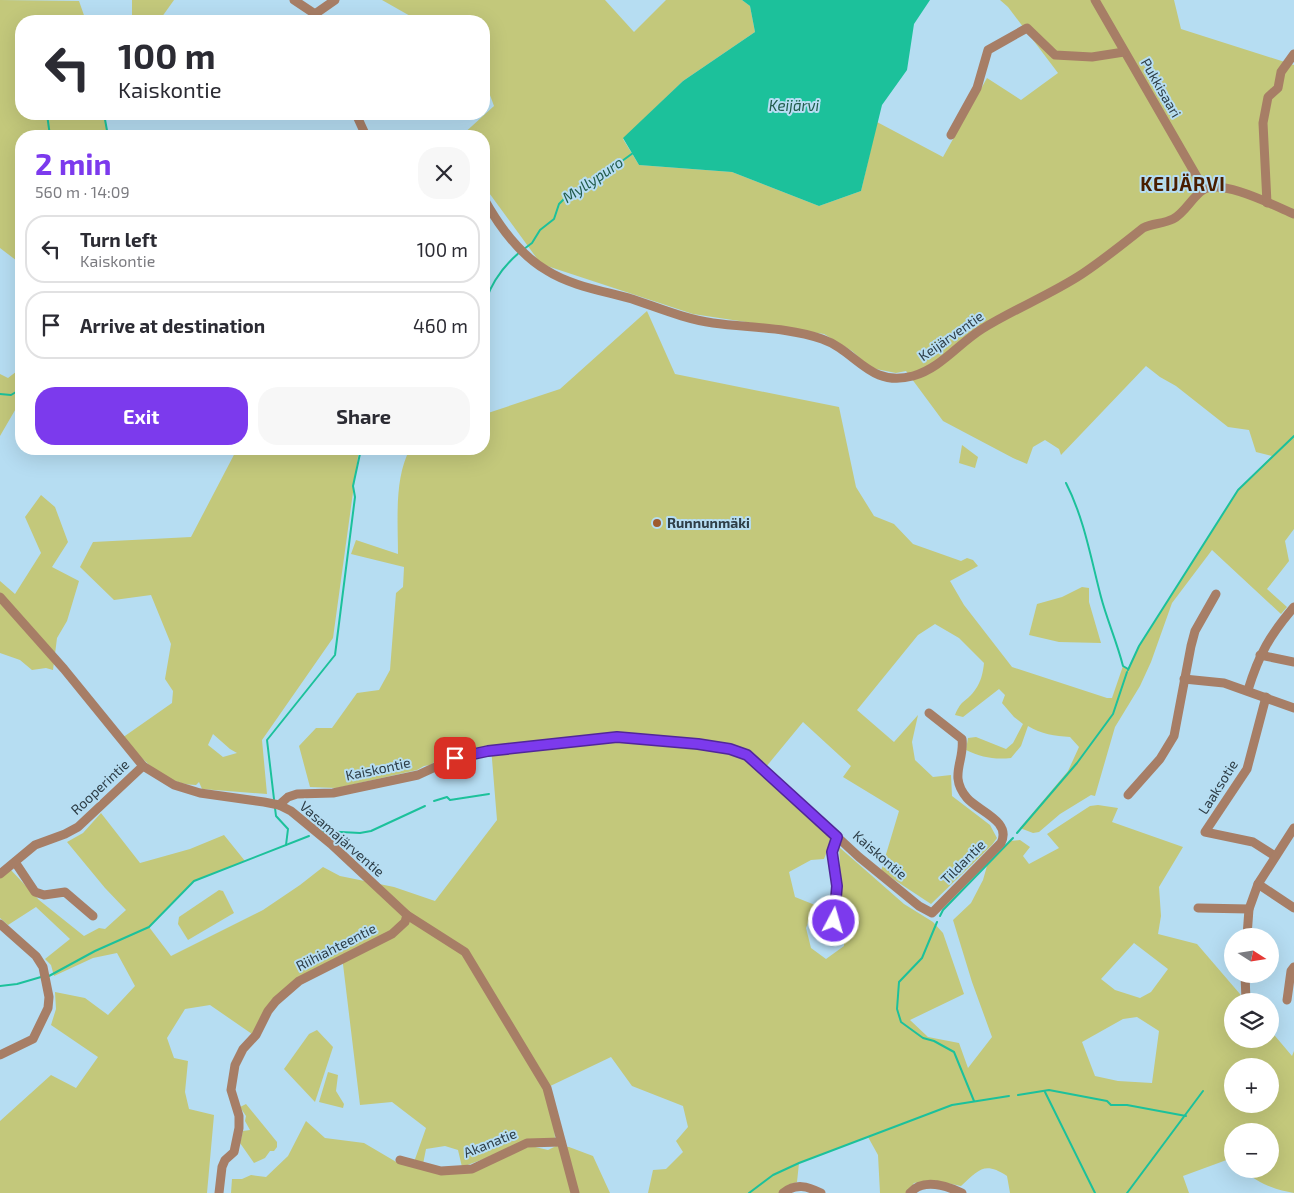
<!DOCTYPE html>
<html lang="en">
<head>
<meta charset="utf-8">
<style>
	body { margin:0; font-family:"Exo 2",sans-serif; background:#f7f7f7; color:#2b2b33; height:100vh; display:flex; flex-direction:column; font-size:19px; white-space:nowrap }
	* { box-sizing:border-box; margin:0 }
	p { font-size:16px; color:#7c7c81 }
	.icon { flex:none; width:28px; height:28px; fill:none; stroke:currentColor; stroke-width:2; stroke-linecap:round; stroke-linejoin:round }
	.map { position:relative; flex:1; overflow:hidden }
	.side { position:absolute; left:15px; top:130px; width:475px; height:325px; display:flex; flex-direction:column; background:#fff; border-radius:20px; box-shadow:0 5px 20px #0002 }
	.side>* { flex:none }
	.top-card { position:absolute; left:15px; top:15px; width:475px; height:105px; border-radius:20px; box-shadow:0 5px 20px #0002; background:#fff; color:#2b2b33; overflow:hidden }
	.needle { width:32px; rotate:102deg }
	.controls { position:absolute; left:1224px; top:928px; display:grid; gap:10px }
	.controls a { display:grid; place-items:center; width:55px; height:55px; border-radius:50%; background:#fff; box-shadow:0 5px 20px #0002; font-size:25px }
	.pin { position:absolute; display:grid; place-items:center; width:42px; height:42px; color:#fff; margin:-21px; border-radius:10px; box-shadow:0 2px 8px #0006 }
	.me { position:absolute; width:55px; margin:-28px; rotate:6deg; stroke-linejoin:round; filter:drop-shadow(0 0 4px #0008) }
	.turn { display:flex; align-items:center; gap:18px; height:105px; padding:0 20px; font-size:22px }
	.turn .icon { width:65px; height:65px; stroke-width:2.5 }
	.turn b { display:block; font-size:35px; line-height:42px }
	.round { display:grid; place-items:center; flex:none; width:52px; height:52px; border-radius:20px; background:#f7f7f7 }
	.headline { display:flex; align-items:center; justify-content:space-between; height:85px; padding:0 20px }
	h1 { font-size:30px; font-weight:700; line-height:38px; color:#7c3aed }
	.primary-button { display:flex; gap:10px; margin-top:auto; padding:10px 20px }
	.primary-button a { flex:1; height:58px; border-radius:20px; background:#7c3aed; color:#fff; font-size:20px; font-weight:700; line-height:58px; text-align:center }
	.primary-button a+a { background:#f7f7f7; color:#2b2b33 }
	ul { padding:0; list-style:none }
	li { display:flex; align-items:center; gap:15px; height:68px; margin:0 10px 8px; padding:0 10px; border:2px solid #e1e1e2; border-radius:20px }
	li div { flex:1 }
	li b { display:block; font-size:19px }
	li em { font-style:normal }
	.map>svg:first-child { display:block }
	.green { fill:#c3c87b; fill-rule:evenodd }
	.water { fill:#1cc19b }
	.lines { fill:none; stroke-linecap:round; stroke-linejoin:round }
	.stream { stroke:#1cc19b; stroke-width:2 }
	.minor { stroke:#a77e66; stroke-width:9 }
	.route-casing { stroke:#51269a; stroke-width:12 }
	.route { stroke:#7c3aed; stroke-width:9 }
	.poi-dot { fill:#9f5a2d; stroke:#b6ddf2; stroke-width:2 }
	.labels { text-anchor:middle; stroke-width:4; stroke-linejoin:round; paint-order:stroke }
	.street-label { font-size:14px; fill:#2e3e47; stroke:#b6ddf2 }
	.poi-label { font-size:14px; font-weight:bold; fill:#2e3e47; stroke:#b6ddf2; text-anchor:start }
	.water-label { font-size:15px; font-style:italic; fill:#225c4c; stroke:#b6ddf2 }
	.district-label { font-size:19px; font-weight:bold; letter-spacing:1px; fill:#491d00; stroke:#b6ddf2 }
</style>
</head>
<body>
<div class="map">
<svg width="1294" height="1193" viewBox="0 0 1294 1193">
	<rect width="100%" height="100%" fill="#b6ddf2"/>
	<g class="green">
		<polygon points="0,0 79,1 86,21 21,21 21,114 104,114 108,136 21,136 21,264 0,248"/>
		<polygon points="132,0 174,0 159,21 140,21 132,17"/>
		<path d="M382 0H605L634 32 666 0H742L750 6 755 32 683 81 623 139 639 165 732 172 819 206 861 191 877 122 943 157 987 78 1021 100 1058 73 1008 7 1000 0H1174L1181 29 1294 65V529L1285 541 1289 561 1267 589 1287 607 1281 614 1212 550 1172 603 1151 662 1140 686 1115 727 1095 796 1091 795 1060 814 1039 832 1033 833 1020 828 1068 771 1079 747 1070 737C1055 736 1041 734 1028 726L1021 746 1011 758C994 760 981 757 966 750L968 738 976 737 1006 749 1013 743 1023 724 1014 717 1002 703 1005 695 999 689 963 717 955 715C962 698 967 702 975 690 981 682 983 673 984 663L959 638 935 624 918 635 857 710 894 742 918 715 912 742 915 760 933 777 951 775 952 796 990 825 997 838 992 845 931 904 881 871 899 811 843 777 851 766 803 722 761 773 832 838 824 859 811 860 789 872 795 897 815 905 806 928 811 948 826 959 844 946 839 847 904 904 933 922 943 933 964 994 910 1020 928 1037 959 1043 968 1068 992 1037 972 982 953 920 971 903 983 880 987 866 1010 841 1020 840 1030 847 1023 856 1029 864 1059 848 1047 834 1090 806 1098 805 1118 808 1112 822 1183 847 1159 887 1161 916 1158 934 1197 944 1246 1001H1232V1039H1270V1030L1292 1056 1294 1051V1193C1276 1190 1256 1183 1243 1169H1270V1131H1232V1158L1183 1176 1189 1193H1010L1007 1176C984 1161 979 1170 961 1186L933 1180 914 1183 907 1193H880L878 1155 868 1137 799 1163 797 1182 788 1185 779 1193H648L653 1170 666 1169 683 1152 676 1141 688 1127 683 1106 632 1086 611 1057 544 1089 554 1123 555 1139 492 1156 462 1167 458 1150 445 1146 426 1149 423 1164 414 1162 426 1128 392 1102 360 1105 342 956 298 978 252 1034 210 1005 185 1009 167 1038 174 1058 188 1061 185 1092 189 1109 214 1115 207 1193H0V1121L51 1075 76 1088 98 1057 51 1025 56 1009 55 992 85 998 108 1015 135 986 117 953 93 958 54 976 51 965 45 959 70 939 36 907 8 925 0 918V877L10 869 39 900 84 936 99 928 105 929 126 910 105 888 67 842 83 833 101 813 140 863 190 849 224 835 245 861 194 881 149 927 171 956 263 910 300 885 323 867 340 876 394 887 435 901 497 820 491 747H478L445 755 430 765 424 766 417 770 337 788 310 787 299 746 316 728H332L357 693 379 690 390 670 396 593 403 587 404 567 351 554 356 540 398 554C398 522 394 478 410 449H484V417L488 413 560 389 647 311 675 374 839 407 856 487 874 516 894 524 913 544 961 561 967 558 973 560 978 566 950 581 964 605 1012 667 1107 698H1112L1123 666 1128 668 1139 646 1238 490 1272 456 1256 452 1249 430 1228 427 1176 386 1160 377 1146 366 1061 455 1059 449 1045 440 1033 447 1027 464 1013 458 943 421 906 371 896 373 871 368 852 351 824 334 693 314 541 264 484 186V136H461L494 106 484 79V21H419ZM1134 943 1168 969 1151 992 1140 998 1115 990 1101 979ZM1137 1017 1159 1031 1152 1083 1118 1081 1095 1076 1082 1042 1123 1019ZM1232 1066H1270V1104H1232Z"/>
		<polygon points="21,368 21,403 18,405 0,436 0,374 8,378"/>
		<polygon points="962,445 978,457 975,468 959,463"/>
		<path d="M237 449H359L333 638 262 740 267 794 202 789 199 782 196 785C165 785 142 759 122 738L172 703 173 691 165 679 171 644 151 595 114 600 80 567 93 542 191 537ZM213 734 230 749 237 753 223 757 208 745Z"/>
		<polygon points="41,495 55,507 68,542 52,567 79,581 67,621 57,638 53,670 46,668 32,670 20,660 0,653 0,581 15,594 41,553 25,517"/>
		<polygon points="1082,587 1089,588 1089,602 1101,643 1059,642 1029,635 1037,604 1062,597"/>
		<polygon points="219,890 223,891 234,913 188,940 178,924 179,917"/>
		<polygon points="317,1030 333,1047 315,1102 284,1069 309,1034"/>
		<polygon points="328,1072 338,1075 336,1091 344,1104 343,1108 319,1102"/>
		<polygon points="246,1104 277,1142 277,1147 274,1151 270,1151 265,1158 254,1163 240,1143 243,1131 250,1130 245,1121 246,1116 240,1107"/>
		<polygon points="306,1121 325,1138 364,1143 398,1163 445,1174 531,1146 548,1150 556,1146 569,1147 593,1156 610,1193 231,1193 232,1179 242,1179 251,1175 266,1177 288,1156"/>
	</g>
	<polygon class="water" points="742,0 930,0 914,24 907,70 882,105 861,191 819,206 732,172 639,165 623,138 683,81 755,32 750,6"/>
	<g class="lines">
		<g class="stream">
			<polyline points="47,114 50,136"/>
			<polyline points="104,114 108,136"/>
			<polyline points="524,249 532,243 540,230 554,219 559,204 568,195 589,185 633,153"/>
			<path d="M484 361 489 354C489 341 485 329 484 316 484 291 502 267 520 252"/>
			<polyline points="0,394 11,395 21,389"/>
			<path d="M1066 483C1084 518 1091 559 1101 597 1107 620 1117 642 1123 666L1128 669"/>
			<polyline points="1128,670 1139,646 1238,490 1294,436"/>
			<polyline points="274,799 267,740 335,655 355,497 353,486 361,449"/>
			<polyline points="434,801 447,797 450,800 489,794"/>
			<polyline points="275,808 276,816 288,829 286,845"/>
			<polyline points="322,831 360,833 371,831 425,806"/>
			<polyline points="1017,833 1077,763 1113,714 1127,672"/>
			<polyline points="940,916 943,910 1013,838"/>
			<polyline points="937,922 922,958 899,982 897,1009 901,1022 923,1038 934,1041 954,1052 974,1101"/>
			<polyline points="49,976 95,951 149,927 194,881 309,836"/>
			<polyline points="0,986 17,984 41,977"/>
			<polyline points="1045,1092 1095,1193"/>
			<polyline points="1018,1095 1049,1090 1107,1101 1111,1105 1127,1105 1186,1116"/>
			<polyline points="749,1193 773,1175 799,1163 952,1105 1009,1096"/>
			<polyline points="1127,1193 1203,1091"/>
		</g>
		<g class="minor">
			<polyline points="294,0 315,14 318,21"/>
			<polyline points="1095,0 1204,189"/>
			<polyline points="315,14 335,0"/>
			<polyline points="356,114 366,136"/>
			<polyline points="951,135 977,88 988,50 1027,28 1055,55 1092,57 1124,52"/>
			<path d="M484 199C499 226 519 254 546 270 571 286 604 291 632 299 659 308 685 319 713 323 749 328 787 327 822 339 857 351 869 388 913 376 941 368 958 344 982 329 1014 309 1050 295 1082 274 1103 260 1123 244 1143 228 1153 223 1163 224 1173 219 1185 213 1192 197 1203 190 1221 178 1275 206 1294 214"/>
			<polyline points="1267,203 1263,123 1268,97 1278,88 1281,72 1294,54"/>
			<polyline points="0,597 64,669 143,766 174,785 200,793 264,802 279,805 291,811 331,844 407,915 465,952 547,1088 575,1193"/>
			<polyline points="1260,655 1294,662"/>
			<polyline points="1184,679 1224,683 1294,708"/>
			<path d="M1248 690C1259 654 1270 635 1294 607"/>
			<polyline points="1266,697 1247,769 1205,832 1253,842 1275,856"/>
			<polyline points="1128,795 1160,759 1174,736 1191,646 1195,631 1216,594"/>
			<path d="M279 805 288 797 297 794 333 793 418 775 455 758 488 751 617 737 650 739 717 747 739 752 753 759 859 857 919 906 932 913 1001 843C1012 821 978 811 967 798 948 776 965 761 962 739L929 713"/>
			<polyline points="15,862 35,892 44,895 65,892 93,916"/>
			<polyline points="0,874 35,845 65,834 78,827 143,766"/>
			<polyline points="1258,884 1294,908"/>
			<polyline points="1198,908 1249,909"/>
			<polyline points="834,921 837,886 832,852 837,837"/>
			<polyline points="0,924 36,956 43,967 49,997 48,1008 33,1039 0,1055"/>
			<polyline points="1247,936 1249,909 1258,884 1294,828"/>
			<polyline points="1245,974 1246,1001"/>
			<polyline points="1287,1000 1291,971 1294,967"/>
			<polyline points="400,1160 441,1171 472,1169 527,1143 561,1142"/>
			<polyline points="219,1193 222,1167 225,1160 234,1152 239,1128 239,1116 231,1090 235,1065 243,1049 256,1035 268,1011 276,1001 299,981 392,934 405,922 407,915"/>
			<path d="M783 1193C796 1183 807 1186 821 1193"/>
			<path d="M910 1193C923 1178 947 1186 962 1193"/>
		</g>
	</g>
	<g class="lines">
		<g class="route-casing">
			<polyline id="route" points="455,758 488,751 617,737 698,744 730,749 747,755 837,837 832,852 837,886 834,921"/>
		</g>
		<use href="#route" class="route"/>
	</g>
	<circle class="poi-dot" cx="657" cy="523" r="5"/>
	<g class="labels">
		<g class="street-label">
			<text transform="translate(1161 88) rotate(60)" y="5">Pukkisaari</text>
			<text transform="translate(951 336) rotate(-35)" y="5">Keijärventie</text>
			<text transform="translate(378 769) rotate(-12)" y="5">Kaiskontie</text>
			<text transform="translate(100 787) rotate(-43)" y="5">Rooperintie</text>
			<text transform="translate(1218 787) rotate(-58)" y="5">Laaksotie</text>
			<text transform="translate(342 839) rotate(41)" y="5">Vasamajärventie</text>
			<text transform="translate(880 855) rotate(41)" y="5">Kaiskontie</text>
			<text transform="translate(963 862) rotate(-45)" y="5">Tildantie</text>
			<text transform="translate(336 947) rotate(-27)" y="5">Riihiahteentie</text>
			<text transform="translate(490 1143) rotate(-22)" y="5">Akanatie</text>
		</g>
		<g class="poi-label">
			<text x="667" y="528">Runnunmäki</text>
		</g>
		<g class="water-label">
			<text x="794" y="111">Keijärvi</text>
			<text transform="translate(593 180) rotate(-34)" y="5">Myllypuro</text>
		</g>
		<g class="district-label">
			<text x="1183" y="191">KEIJÄRVI</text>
		</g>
	</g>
</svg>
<div class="controls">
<a><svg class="needle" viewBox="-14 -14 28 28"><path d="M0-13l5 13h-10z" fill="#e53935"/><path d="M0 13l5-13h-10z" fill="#7c7c81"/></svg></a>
<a><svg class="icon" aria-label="layers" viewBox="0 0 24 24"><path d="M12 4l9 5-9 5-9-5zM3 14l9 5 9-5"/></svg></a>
<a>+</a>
<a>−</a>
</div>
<div class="pin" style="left:455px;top:758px;background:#d93025"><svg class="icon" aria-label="arrive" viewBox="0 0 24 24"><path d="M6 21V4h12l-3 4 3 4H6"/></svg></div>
<svg class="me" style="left:834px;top:921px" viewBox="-20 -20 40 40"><circle r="17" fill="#7c3aed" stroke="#fff" stroke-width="3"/><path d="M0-11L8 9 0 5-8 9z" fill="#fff"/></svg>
<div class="top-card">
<div class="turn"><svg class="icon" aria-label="left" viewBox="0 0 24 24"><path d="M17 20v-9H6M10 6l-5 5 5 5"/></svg><div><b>100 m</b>Kaiskontie</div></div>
</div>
<section class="side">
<div class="headline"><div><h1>2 min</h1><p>560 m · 14:09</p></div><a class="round"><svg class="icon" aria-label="close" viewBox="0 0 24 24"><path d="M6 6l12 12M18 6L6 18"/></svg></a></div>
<ul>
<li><svg class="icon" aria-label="left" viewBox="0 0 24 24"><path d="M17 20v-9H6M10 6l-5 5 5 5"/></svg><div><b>Turn left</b><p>Kaiskontie</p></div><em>100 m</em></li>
<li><svg class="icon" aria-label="arrive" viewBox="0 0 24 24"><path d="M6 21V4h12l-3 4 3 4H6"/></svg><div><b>Arrive at destination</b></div><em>460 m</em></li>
</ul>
<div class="primary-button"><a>Exit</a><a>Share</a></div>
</section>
</div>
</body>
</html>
